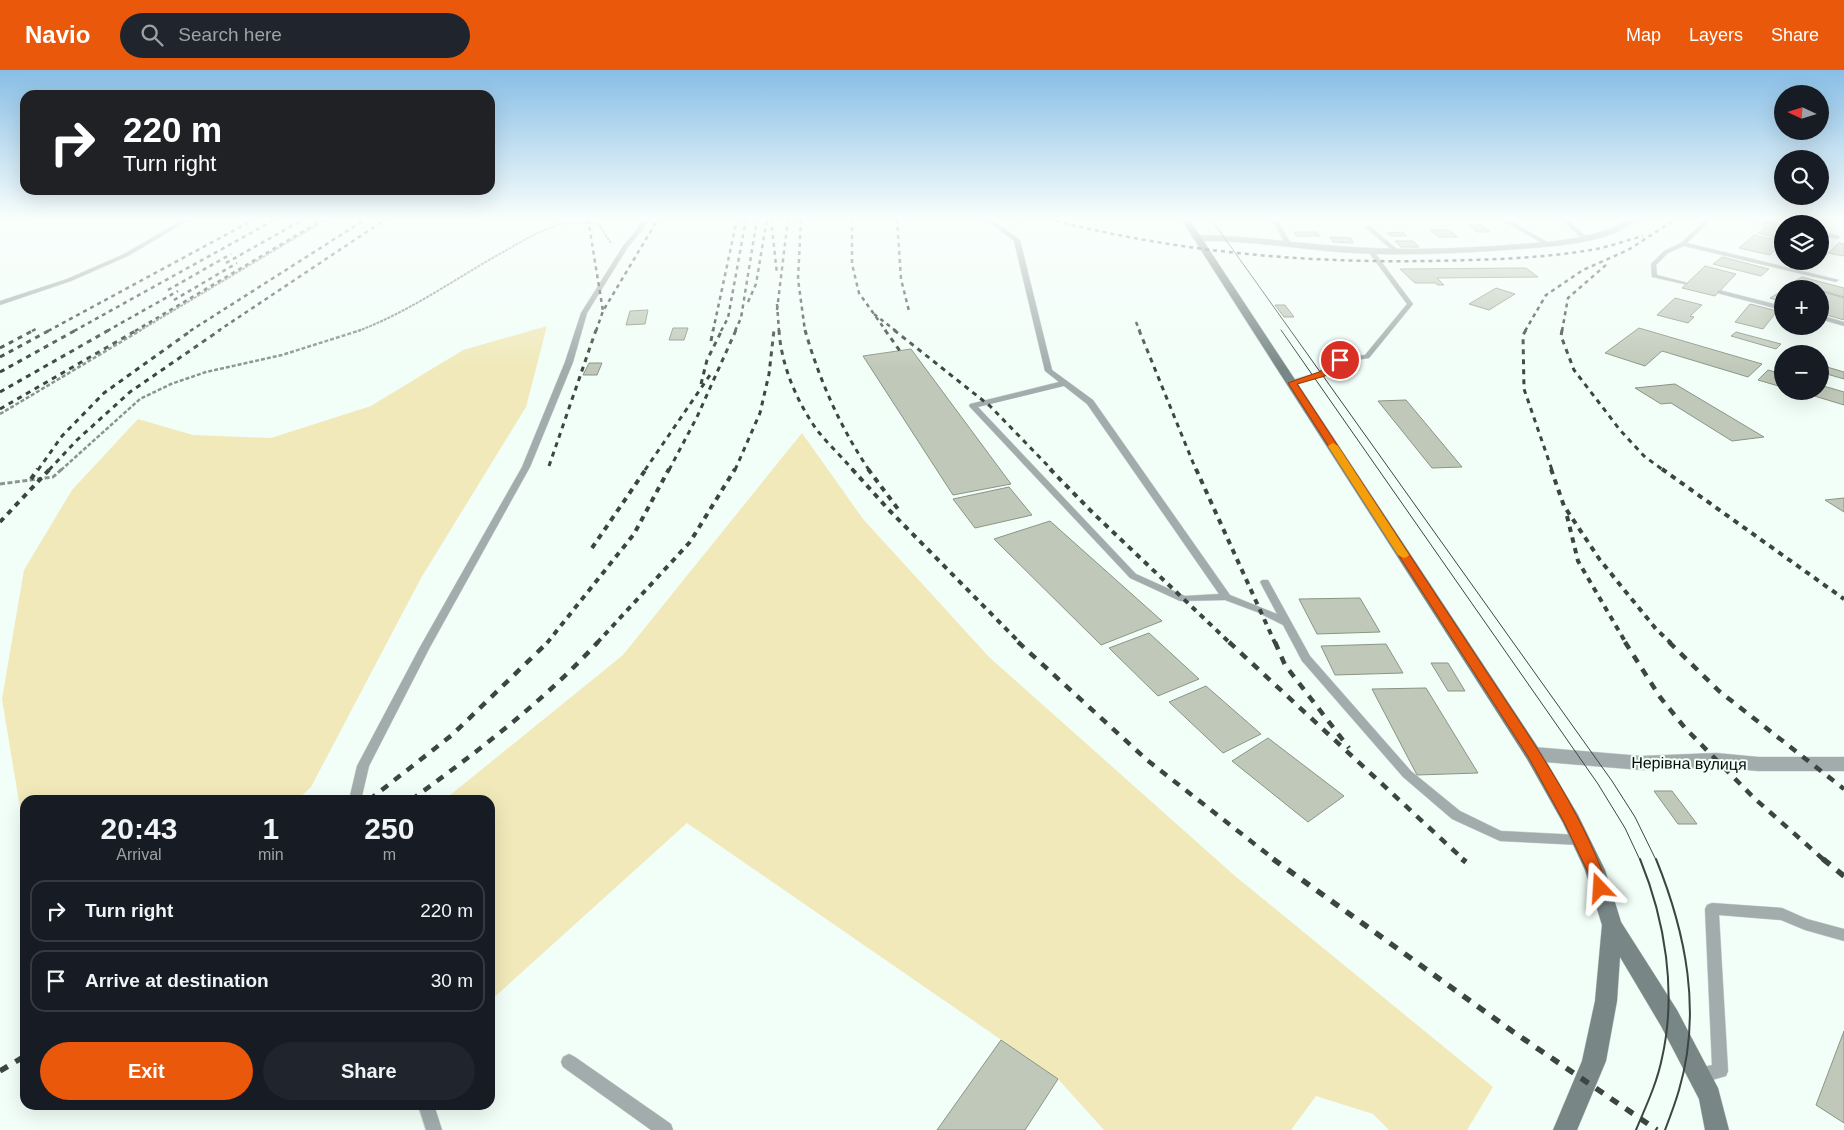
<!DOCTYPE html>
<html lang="en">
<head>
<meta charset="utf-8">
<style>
	body { margin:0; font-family:Arial,sans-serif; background:#20242c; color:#f1f3f6; height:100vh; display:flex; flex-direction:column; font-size:19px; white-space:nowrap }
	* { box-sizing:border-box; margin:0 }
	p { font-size:16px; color:#9ea1a6 }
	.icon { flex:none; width:28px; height:28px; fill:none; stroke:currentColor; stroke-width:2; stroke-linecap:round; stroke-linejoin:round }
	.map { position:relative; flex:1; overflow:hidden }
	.side { position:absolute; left:20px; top:725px; width:475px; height:315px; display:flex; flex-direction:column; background:#171b24; border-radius:15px; box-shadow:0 5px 20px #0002 }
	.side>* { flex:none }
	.guide { position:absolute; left:20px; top:20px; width:475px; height:105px; border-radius:15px; box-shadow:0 5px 20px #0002; background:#202124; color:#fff; overflow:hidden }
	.needle { width:32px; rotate:274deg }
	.controls { position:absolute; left:1774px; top:15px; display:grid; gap:10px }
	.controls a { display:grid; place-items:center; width:55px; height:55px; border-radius:50%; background:#171b24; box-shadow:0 5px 20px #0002; font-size:25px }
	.pin { position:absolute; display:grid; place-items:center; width:42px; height:42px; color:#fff; margin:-21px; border:2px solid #fff; border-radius:50%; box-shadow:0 1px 5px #0007 }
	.me { position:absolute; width:55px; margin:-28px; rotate:340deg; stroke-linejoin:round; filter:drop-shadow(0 0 4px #0008) }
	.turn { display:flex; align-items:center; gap:18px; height:105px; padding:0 20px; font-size:22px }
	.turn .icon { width:65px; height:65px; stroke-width:2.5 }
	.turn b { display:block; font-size:35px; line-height:42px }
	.eta { display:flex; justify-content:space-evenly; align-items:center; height:85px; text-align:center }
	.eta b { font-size:30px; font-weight:700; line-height:35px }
	.cta { display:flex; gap:10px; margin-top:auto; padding:10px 20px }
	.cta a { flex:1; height:58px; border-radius:30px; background:#ea580c; color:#fff; font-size:20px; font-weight:700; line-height:58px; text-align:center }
	.cta a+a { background:#20242c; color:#f1f3f6 }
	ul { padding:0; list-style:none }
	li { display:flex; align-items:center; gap:15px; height:62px; margin:0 10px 8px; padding:0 10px; border:2px solid #363941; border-radius:15px }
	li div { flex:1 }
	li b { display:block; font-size:19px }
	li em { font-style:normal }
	header { display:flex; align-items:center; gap:30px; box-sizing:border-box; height:70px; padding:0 25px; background:#ea580c; color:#fff }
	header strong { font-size:24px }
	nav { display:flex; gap:28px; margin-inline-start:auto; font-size:18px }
	.search { width:350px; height:45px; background:#20242c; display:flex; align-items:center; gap:12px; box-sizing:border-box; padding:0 18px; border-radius:28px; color:#9ea1a6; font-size:19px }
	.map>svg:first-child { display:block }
	.green { fill:#f1e9ba }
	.building { fill:#c0c9b9; stroke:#8c9485 }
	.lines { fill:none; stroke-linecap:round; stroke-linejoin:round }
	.service-casing { stroke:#ccd8d2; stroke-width:1 }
	.minor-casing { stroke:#ccd8d2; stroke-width:1 }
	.secondary-casing { stroke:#ccd8d2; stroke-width:1 }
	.path-far2 { stroke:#8b948f; stroke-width:2; stroke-dasharray:3 1; stroke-linecap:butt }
	.path-far1 { stroke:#8b948f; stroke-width:2.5; stroke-dasharray:4 2; stroke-linecap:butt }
	.path { stroke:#8b948f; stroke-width:3; stroke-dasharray:5 2.5; stroke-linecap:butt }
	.service { fill:#a2acac; fill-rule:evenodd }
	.minor { fill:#a2acac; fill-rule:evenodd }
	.secondary { fill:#788786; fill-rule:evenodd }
	.tram-far1 { stroke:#3d4541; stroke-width:1 }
	.tram { stroke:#3d4541; stroke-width:2 }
	.rail-far4 { stroke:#3d4541; stroke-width:2.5; stroke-dasharray:4 4; stroke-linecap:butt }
	.rail-far3 { stroke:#3d4541; stroke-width:3; stroke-dasharray:5 5; stroke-linecap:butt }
	.rail-far2 { stroke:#3d4541; stroke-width:4; stroke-dasharray:5.5 5.5; stroke-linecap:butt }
	.rail-far1 { stroke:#3d4541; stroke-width:4.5; stroke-dasharray:8 8; stroke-linecap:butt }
	.rail { stroke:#3d4541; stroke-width:5.5; stroke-dasharray:9 9; stroke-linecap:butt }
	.route { fill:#ea580c; stroke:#983908 }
	.slow { fill:#f59e0b }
	.labels { text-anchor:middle; stroke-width:4; stroke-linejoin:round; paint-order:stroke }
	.street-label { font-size:16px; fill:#070e0a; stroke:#f2fef8 }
</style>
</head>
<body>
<header>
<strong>Navio</strong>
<div class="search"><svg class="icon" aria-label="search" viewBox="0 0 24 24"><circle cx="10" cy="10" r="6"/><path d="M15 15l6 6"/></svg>Search here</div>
<nav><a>Map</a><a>Layers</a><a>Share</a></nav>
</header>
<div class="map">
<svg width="1844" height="1060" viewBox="0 0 1844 1060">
	<rect width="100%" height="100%" fill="#f2fef8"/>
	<g class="green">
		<polygon points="547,256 526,337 421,508 311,717 297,730 25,730 25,768 2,629 24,500 72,420 138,349 193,365 271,368 371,336 463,280"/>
		<polygon points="802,363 863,449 989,587 1235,806 1493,1017 1467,1060 1389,1060 1373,1044 1316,1026 1291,1060 1104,1060 1058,1009 687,753 490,931 490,730 444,730 623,585"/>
	</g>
	<g class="building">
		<polygon points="1766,154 1782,157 1782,161 1775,167 1758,163 1766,157 1762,156"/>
		<polygon points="1469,155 1481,155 1490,162 1477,162"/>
		<polygon points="1430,160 1449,160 1458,167 1439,167"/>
		<polygon points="1294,162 1317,162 1320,166 1296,166"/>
		<polygon points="1403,162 1407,166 1391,166 1387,163"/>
		<polygon points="1754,165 1782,171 1782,173 1770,185 1739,178"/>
		<polygon points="1330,167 1351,168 1353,173 1333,172"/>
		<polygon points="1395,171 1413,171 1419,177 1401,177"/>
		<polygon points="1839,173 1844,174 1844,186 1828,183"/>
		<polygon points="1722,187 1769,199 1761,206 1713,194"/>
		<polygon points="1705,196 1736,204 1715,226 1682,218"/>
		<polygon points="1526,198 1538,207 1437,208 1444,215 1438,215 1435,213 1415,213 1400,199"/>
		<polygon points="1802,207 1844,218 1844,227 1820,220 1820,219 1792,213"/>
		<polygon points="1794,214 1811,219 1787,219"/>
		<polygon points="1496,218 1515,224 1489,240 1469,234"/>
		<polygon points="1782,221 1782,232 1770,228"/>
		<polygon points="1820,221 1844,228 1844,250 1820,243"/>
		<polygon points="1675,228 1702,235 1690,246 1694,247 1688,253 1657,245"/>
		<polygon points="1750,234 1777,241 1763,259 1735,252"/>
		<polygon points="1275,235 1285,235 1294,247 1284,247"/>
		<polygon points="648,240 645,254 626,255 630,241"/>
		<polygon points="673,258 688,258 684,270 669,270"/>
		<polygon points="1639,258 1762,294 1748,307 1662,281 1645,296 1605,283"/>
		<polygon points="1736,262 1781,274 1776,279 1731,266"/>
		<polygon points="911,279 1011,414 953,425 863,286"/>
		<polygon points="589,293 602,293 597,305 583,305"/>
		<polygon points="1820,295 1844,302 1844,309 1820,302"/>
		<polygon points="1768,300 1782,304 1782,317 1758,310"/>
		<polygon points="1675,314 1764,367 1732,371 1671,333 1661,334 1635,318"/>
		<polygon points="1820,315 1844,322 1844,335 1798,321 1820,321"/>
		<polygon points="1406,330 1462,397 1432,398 1378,331"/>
		<polygon points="1009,417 1032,445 975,458 953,429"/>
		<polygon points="1844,428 1844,442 1825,430"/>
		<polygon points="1050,451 1162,551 1101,575 994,469"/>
		<polygon points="1360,528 1380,562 1317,564 1299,529"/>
		<polygon points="1149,563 1199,609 1158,626 1109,578"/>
		<polygon points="1386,574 1403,603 1335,605 1321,576"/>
		<polygon points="1431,593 1448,593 1465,621 1448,621"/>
		<polygon points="1206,616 1261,664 1223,683 1169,632"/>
		<polygon points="1426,618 1478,703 1417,705 1372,619"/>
		<polygon points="1268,668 1344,726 1308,752 1232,691"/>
		<polygon points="1654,721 1672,721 1697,754 1678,754"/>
		<polygon points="1844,961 1844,1053 1816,1035"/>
		<polygon points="1001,970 1058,1009 1025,1060 937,1060"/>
	</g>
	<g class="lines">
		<g class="service-casing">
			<g id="service">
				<polygon points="184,149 191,149 128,186 71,211 0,235 0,231 67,209 124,184"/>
				<polygon points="642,149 647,149 644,158 628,177 587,243 573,292 530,397 430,577 369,696 361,730 349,730 357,696 420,577 522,397 565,292 581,243 623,176 638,158"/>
				<path d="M985 149H991L1020 170 1052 300 1093 330 1230 525 1277 544 1260 512 1262 510H1268L1310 586 1411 701 1460 741 1501 761 1580 765 1585 766 1586 770 1585 774 1580 775 1500 771 1452 749 1403 707 1302 591 1283 555 1257 542 1225 530 1180 531 1130 508 969 336 970 334 1059 312 1045 301 1014 171ZM1064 316 1087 334 1219 524 1185 526 1136 504 978 337Z"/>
				<polygon points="1272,149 1277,149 1291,174 1290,175 1286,175"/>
				<polygon points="1500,149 1507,149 1551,174 1546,175"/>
				<polygon points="1560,149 1566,149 1588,168 1583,169"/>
				<polygon points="1706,149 1712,149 1687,173 1839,210 1836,212 1684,176 1668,183 1656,195 1657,205 1688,213 1688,215 1652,207 1651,194 1664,181 1681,173"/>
				<polygon points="1746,149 1758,149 1782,154 1782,158"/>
				<polygon points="1366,156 1370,156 1398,180 1398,182 1394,182 1366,158"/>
				<polygon points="1820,161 1839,166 1840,167 1837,169 1820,165"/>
				<polygon points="1370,178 1372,179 1413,234 1369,288 1342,292 1325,306 1295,315 1289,315 1289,311 1319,302 1337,288 1365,285 1407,234 1367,180"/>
				<polygon points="1719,220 1782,236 1782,240 1717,223 1717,221"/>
				<polygon points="1820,245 1844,252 1844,256 1820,249"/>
				<polygon points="1712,833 1782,838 1807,849 1844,859 1844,871 1805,860 1781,850 1719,845 1728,1001 1726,1006 1698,1014 1692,1012 1690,1006 1692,1000 1712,995 1705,839 1707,835"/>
				<polygon points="569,984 575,987 671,1054 673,1060 651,1060 563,997 561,992 563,987"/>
				<polygon points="418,1035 434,1035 442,1060 426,1060"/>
			</g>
		</g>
		<g class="minor-casing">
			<g id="minor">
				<path d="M1628 149H1638C1611 172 1566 175 1533 178 1468 183 1403 187 1338 182 1291 178 1245 170 1198 171L1194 168 1198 165C1245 165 1291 173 1338 176 1399 181 1460 179 1521 174 1557 171 1596 169 1628 149Z"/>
				<polygon points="1533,677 1641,686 1716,683 1758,687 1844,687 1844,701 1758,701 1716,697 1641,700 1533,691 1527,689 1524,684 1527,679"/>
			</g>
		</g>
		<g class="secondary-casing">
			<polygon id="secondary" points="1181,149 1189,149 1539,679 1578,745 1605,800 1621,852 1677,940 1718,1018 1729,1060 1705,1060 1699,1029 1661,956 1620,887 1617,931 1606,991 1577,1060 1553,1060 1582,991 1595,931 1602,855 1585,800 1563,753 1527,689"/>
		</g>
		<g class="path-far2">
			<polyline points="139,261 327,149"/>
			<path d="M358 261C411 241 456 208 505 181 522 171 541 160 560 154 571 151 586 153 598 153L611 173"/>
		</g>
		<g class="path-far1">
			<polyline points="0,344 141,260"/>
			<polyline points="61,400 140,329 171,314 206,302 282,285 361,260"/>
		</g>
		<polyline class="path" points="0,414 53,407 62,399"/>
		<use href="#service" class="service"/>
		<use href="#minor" class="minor"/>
		<use href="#secondary" class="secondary"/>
		<g class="tram-far1">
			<polyline points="1211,149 1612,711 1635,747 1656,790"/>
			<polyline points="1281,260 1598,714 1625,758 1640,790"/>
		</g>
		<g class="tram">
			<path d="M1656 789C1686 863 1702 942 1679 1020 1675 1034 1670 1047 1665 1060"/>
			<path d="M1636 1060C1646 1036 1657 1013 1662 988 1677 922 1665 850 1640 789"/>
		</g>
		<g class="rail-far4">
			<polyline points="588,149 603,241"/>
			<polyline points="771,149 777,204"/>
			<polyline points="801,149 798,209 805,261"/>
			<polyline points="852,149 852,194 859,223 886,261"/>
			<polyline points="897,149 901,209 909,241"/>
			<path d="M1048 149C1172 181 1298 193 1426 191 1481 190 1541 189 1596 179 1612 176 1627 170 1643 166"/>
			<polyline points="226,193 304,149"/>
			<polyline points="168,220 231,184"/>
			<polyline points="174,230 237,193"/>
			<polyline points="748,232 756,214 767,149"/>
			<polyline points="777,234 779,261"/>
			<polyline points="777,240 788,149"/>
			<polyline points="874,244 896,261"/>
			<polyline points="1136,252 1140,261"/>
			<polyline points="32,261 38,258"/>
			<polyline points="48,261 255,149"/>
			<polyline points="74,261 276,149"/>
			<polyline points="107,261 178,221"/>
			<polyline points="135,261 324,149"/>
			<polyline points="190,261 366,149"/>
			<polyline points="218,261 386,149"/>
			<polyline points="596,261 603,241 658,149"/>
			<polyline points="713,261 737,149"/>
			<polyline points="721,261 728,248 746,149"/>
			<polyline points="735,261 741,248 757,149"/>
			<polyline points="1525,261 1546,225 1583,200 1628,180 1676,149"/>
			<polyline points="1562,261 1568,228 1607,194"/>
		</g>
		<g class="rail-far3">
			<path d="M779 260C781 295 797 332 817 360 828 374 842 387 853 400"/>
			<path d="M805 260C819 309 840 357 869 400"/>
			<polyline points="885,260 900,281"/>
			<polyline points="894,260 990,336 1052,400"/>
			<polyline points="1139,260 1196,400"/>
			<polyline points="1526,260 1523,265 1524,319 1552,400"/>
			<polyline points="1562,260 1561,266 1574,300 1620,360 1644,386 1663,400"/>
			<polyline points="711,271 713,260"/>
			<polyline points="0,278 34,260"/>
			<polyline points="0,287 50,260"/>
			<polyline points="0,302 76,260"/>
			<polyline points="701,314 707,290 722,260"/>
			<polyline points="0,322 109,260"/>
			<polyline points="0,339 137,260"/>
			<polyline points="549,396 596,260"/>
			<polyline points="38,400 62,366 104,323 192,260"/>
			<polyline points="49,400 77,370 130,322 220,260"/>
			<polyline points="645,400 710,305"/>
			<polyline points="669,400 697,347 736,260"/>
			<polyline points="735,400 760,343 769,304 774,260"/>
		</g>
		<g class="rail-far2">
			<polyline points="852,399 889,440 1020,573"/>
			<polyline points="868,399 901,443"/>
			<polyline points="1050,399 1093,443 1230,573"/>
			<polyline points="1196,399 1275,573"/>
			<polyline points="1551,399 1564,436 1600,490 1656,559 1671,573"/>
			<polyline points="1662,399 1844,529"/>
			<polyline points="31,409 38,399"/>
			<polyline points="1567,446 1578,491 1626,573"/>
			<polyline points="0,452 50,399"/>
			<polyline points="592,478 646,399"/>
			<polyline points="547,573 634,464 669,399"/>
			<polyline points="597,573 690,472 735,399"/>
		</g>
		<g class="rail-far1">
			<polyline points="1018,572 1147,690 1275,790"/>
			<polyline points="1229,572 1464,790"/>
			<polyline points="1275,572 1285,595 1349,678"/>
			<polyline points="1625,572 1660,627 1685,658 1754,728 1824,790"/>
			<polyline points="1669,572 1719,621 1844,719"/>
			<polyline points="369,730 452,665 548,572"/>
			<path d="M411 730C477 682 543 632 598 572"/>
		</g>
		<g class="rail">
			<polyline points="1273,789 1512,961 1657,1060"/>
			<polyline points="1462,789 1466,792"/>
			<polyline points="1823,789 1844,806"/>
			<polyline points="0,1001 25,986"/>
		</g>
	</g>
	<linearGradient id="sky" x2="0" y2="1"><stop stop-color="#88bee6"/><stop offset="0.5" stop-color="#f9fffc"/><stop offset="1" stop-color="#f9fffc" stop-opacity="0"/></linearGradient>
	<rect width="1844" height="298" fill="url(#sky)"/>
	<path class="route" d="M1337 289 1344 290 1325 306 1297 314C1359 408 1420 501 1482 595 1526 662 1583 741 1608 818L1606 822 1600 824 1595 822 1587 800 1564 752 1529 688 1288 313 1319 302Z"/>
	<polygon class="slow" points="1333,373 1338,376 1409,485 1407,487 1404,488 1398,485 1328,376"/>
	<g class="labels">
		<g class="street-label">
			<text transform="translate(1689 693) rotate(1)" y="6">Нерівна вулиця</text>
		</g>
	</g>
</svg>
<div class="controls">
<a><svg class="needle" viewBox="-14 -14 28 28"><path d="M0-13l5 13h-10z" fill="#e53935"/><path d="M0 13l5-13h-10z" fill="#9ea1a6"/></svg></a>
<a><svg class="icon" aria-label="search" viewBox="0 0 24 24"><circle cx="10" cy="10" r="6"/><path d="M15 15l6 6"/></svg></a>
<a><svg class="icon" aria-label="layers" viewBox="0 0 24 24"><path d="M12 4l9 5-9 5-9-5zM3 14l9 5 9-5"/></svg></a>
<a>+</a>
<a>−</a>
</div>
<div class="pin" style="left:1340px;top:290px;background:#d93025"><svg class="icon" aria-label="arrive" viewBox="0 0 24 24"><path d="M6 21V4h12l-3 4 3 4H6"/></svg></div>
<svg class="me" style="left:1600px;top:818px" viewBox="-20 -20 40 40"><path d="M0-17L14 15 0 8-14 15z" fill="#ea580c" stroke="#fff" stroke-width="4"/></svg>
<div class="guide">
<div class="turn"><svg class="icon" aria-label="right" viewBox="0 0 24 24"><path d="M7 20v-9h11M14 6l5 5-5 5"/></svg><div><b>220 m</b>Turn right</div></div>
</div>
<section class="side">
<div class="eta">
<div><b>20:43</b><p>Arrival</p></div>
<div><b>1</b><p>min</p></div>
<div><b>250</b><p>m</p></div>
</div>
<ul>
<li><svg class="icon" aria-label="right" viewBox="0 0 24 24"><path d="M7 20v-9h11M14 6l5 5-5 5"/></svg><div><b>Turn right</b></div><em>220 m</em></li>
<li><svg class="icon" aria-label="arrive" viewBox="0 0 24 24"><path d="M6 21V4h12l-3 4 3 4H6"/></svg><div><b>Arrive at destination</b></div><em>30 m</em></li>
</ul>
<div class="cta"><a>Exit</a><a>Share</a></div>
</section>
</div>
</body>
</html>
